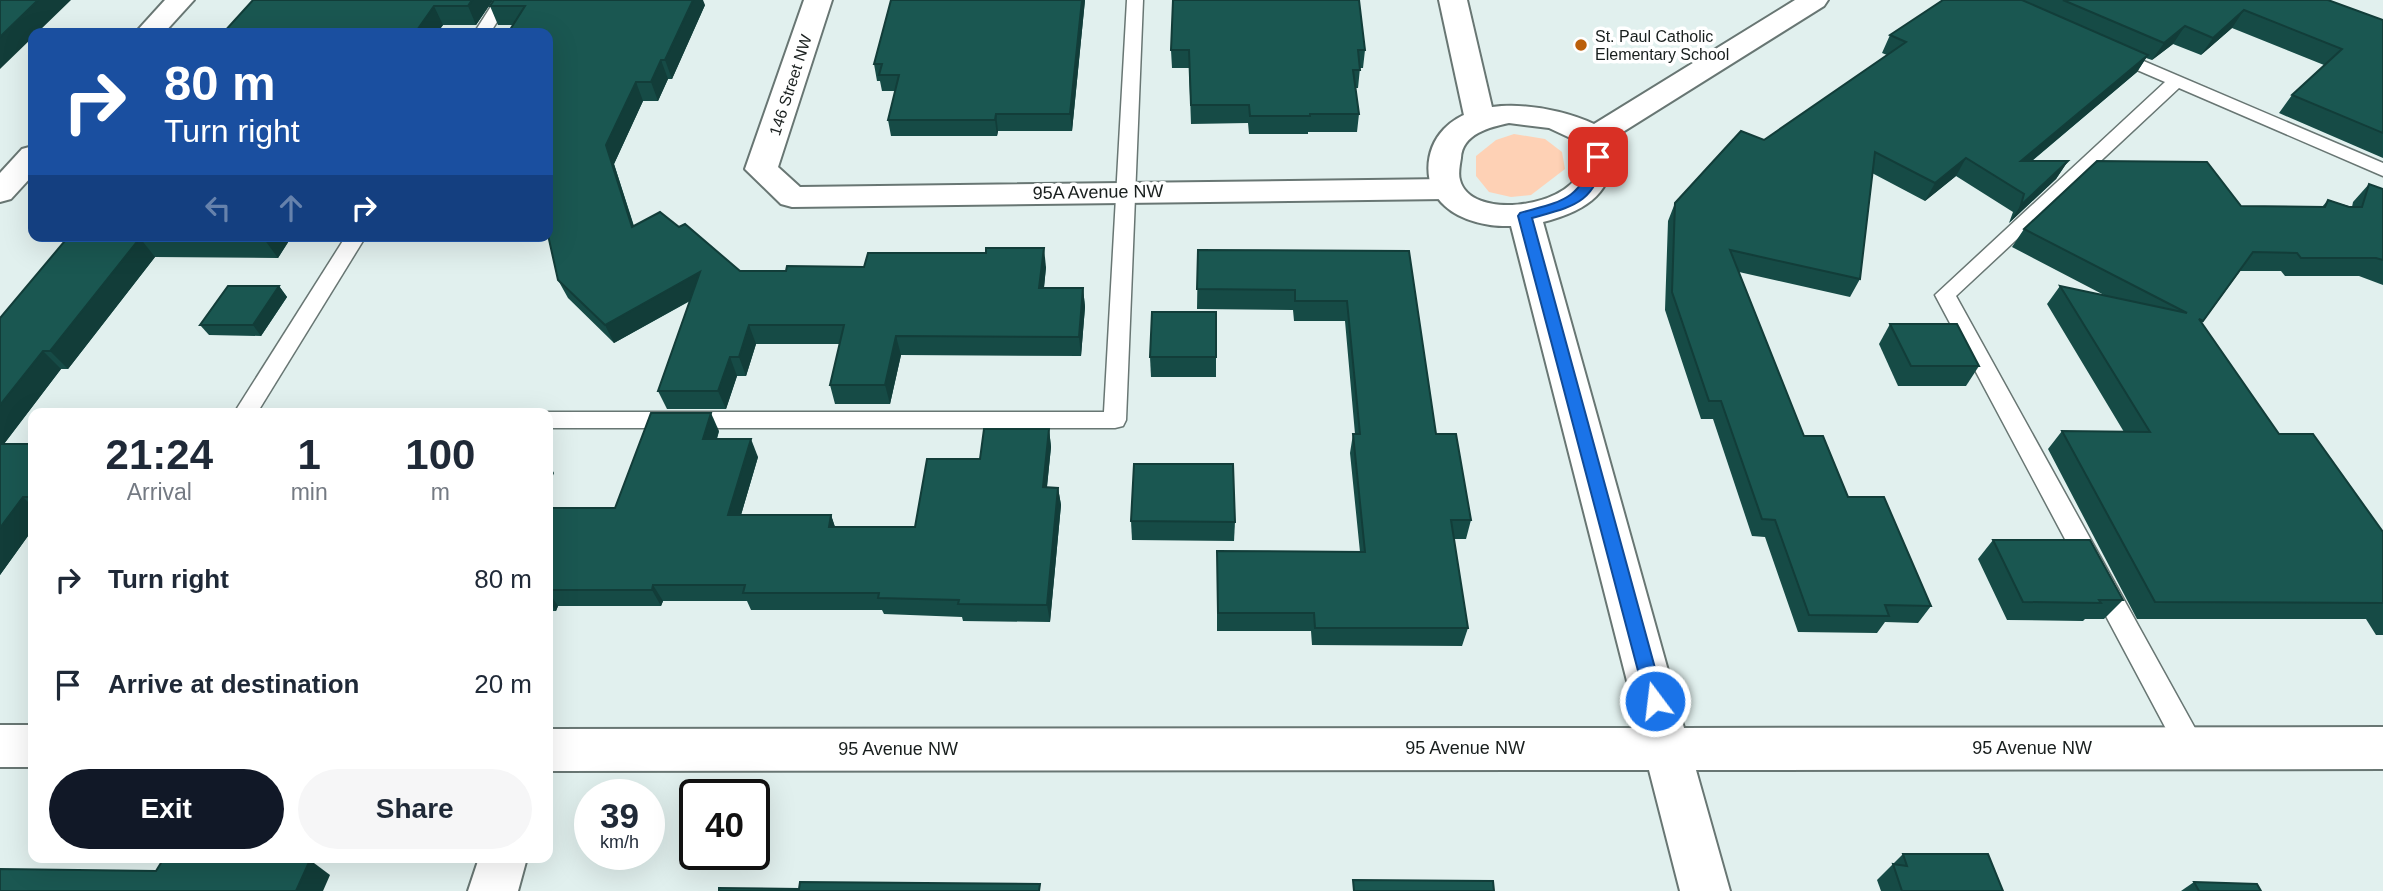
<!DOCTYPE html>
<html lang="en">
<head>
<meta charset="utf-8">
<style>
	body { margin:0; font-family:Arial,sans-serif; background:#f6f6f7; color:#1f2937; height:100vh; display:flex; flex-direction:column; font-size:26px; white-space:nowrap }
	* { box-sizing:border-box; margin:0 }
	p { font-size:23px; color:#747a83 }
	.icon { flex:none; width:38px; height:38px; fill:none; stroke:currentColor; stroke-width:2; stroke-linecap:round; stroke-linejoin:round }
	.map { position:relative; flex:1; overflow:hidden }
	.side { position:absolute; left:28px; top:408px; width:525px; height:455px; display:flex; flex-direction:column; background:#fff; border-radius:14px; box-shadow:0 7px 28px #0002 }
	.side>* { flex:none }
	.hud { position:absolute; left:28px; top:28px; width:525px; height:214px; border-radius:14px; box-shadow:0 7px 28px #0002; background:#1a4fa0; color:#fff; overflow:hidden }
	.speed { position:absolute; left:574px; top:779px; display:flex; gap:14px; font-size:35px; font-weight:700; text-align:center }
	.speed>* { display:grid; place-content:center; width:91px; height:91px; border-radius:50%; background:#fff; box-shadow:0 7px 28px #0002; line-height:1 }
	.speed small { font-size:18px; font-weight:400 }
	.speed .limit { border:4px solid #111; border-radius:10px; background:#fff; color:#111 }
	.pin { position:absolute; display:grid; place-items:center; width:60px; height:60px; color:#fff; margin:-30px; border-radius:14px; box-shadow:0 4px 10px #0006 }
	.me { position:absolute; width:77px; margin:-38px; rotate:345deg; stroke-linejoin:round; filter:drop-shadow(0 0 5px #0008) }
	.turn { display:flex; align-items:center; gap:24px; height:147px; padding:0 21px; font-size:32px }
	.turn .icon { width:91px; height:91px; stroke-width:2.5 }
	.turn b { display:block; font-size:49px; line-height:60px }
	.lanes { display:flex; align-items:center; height:66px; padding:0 21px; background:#0003; justify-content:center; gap:35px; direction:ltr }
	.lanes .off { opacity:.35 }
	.eta { display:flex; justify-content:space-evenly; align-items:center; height:119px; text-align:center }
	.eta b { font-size:42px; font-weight:800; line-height:49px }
	.primary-button { display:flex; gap:14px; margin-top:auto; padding:14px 21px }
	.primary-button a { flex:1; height:80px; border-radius:42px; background:#111827; color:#fff; font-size:28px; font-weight:800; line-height:80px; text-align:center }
	.primary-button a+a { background:#f6f6f7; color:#1f2937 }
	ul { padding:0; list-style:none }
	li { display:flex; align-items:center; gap:21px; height:105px; padding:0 21px }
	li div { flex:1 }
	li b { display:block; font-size:26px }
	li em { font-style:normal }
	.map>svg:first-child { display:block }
	.green { fill:#fed1b5 }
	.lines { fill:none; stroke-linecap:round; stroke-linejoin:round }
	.service-casing { stroke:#687673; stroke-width:3 }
	.minor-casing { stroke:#687673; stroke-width:4 }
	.tertiary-casing { stroke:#687673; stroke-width:4 }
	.service { fill:#fff; fill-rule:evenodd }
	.minor { fill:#fff; fill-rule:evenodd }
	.tertiary { fill:#fff; fill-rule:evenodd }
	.wall { fill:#164b46 }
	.shaded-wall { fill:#123d39 }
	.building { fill:#1a5751; stroke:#123d39; stroke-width:2 }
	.route { fill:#1a73e8; stroke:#114b97; stroke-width:2 }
	.poi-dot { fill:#bb5f0a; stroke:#fff; stroke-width:2.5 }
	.labels { text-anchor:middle; stroke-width:7; stroke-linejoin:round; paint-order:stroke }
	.far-poi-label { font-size:16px; fill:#181e1d; stroke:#fff; text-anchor:start }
	.far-street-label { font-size:16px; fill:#181e1d; stroke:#fff }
	.street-label { font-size:18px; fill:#181e1d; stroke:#fff }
</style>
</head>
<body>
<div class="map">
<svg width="2383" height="891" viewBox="0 0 2383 891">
	<rect width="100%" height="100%" fill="#e1f0ee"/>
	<polygon class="green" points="1514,134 1545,139 1562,152 1565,169 1531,195 1511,197 1489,192 1476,176 1476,156 1496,140"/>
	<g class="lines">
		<g class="service-casing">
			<g id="service">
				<polygon points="495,0 511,0 490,33 474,33"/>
				<polygon points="1127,0 1143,0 1126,420 1123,426 1115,428 548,428 548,413 543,413 548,412 1104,412"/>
				<polygon points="2113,48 2383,163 2383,176 2179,88 1956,296 2201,739 2205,748 2201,757 2191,760 2181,757 1935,295 2165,82 2107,57 2105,53 2107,49"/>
				<polygon points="346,236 366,236 257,413 234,413"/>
			</g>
		</g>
		<g class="minor-casing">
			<g id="minor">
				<polygon points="165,0 194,0 164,33 135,33"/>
				<polygon points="804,0 832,0 778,167 800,187 1446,179 1457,182 1462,189 1457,196 1446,199 792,207 781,204 745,169"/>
				<polygon points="1439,0 1467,0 1495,120 1491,126 1480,129 1469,126 1465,120"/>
				<polygon points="33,146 33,175 11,199 0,202 0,173 22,149"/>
				<polygon points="479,858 527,858 518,891 468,891"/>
			</g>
		</g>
		<g class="tertiary-casing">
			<g id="tertiary">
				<path d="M1795 0H1828L1824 6 1610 140C1620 191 1586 211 1543 222L1684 728 2383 727V769L1696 770 1730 891H1680L1649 770 548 771V729L1639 728 1511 226C1490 227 1461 221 1445 206 1422 186 1424 150 1444 129 1479 93 1553 105 1594 124ZM1509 123 1549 128 1579 142C1581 151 1584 164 1579 173 1564 208 1470 220 1460 180 1458 174 1460 164 1461 158 1462 134 1490 127 1509 123Z"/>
				<rect x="0" y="725" width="33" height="42"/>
			</g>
		</g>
		<use href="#service" class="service"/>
		<use href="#minor" class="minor"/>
		<use href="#tertiary" class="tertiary"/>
	</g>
	<g class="wall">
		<polygon points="253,0 493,0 476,25 443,25 437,33 223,33"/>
		<polygon points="1085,0 1072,131 998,131 997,136 891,136 888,120 895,91 882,91 880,81 877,81 874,64"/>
		<polygon points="1943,0 2328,0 2383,20 2383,158 2279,113 2292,95 2324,65 2232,28 2201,55 2173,44 2152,60 2146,58 2137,72 2032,161 2068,161 2056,179 2009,223 2013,212 1956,176 1925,201 1872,173 1860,279 1850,297 1739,272 1804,436 1848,497 1931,606 1918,623 1885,622 1877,633 1798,632 1765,537 1752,536 1713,419 1701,419 1665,310 1668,221 1675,203 1887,55 1882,53 1890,35"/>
		<polygon points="705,5 672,79 668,79 658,101 643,101 614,164 634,226 679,227 740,271 1046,267 1044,288 1083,288 1085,307 1081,356 901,355 890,404 835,404 830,385 840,344 756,344 746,376 737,376 726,409 667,409 658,391 690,301 614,343 568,298 558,280 548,235 548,33 513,25 498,25 490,6"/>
		<polygon points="1171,50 1365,50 1363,68 1360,68 1358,88 1355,88 1359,114 1357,132 1308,132 1308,134 1249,134 1248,123 1191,124 1189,68 1172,68"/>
		<polygon points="2369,184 2383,189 2383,285 2359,276 2285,276 2281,271 2240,271 2202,323 2279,434 2383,532 2383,635 2376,635 2366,619 2137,619 2048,449 2062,431 2124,432 2047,304 2060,286 2104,295 2012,247 2024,229 2241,206 2322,207 2328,200 2352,207 2353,202"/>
		<polygon points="69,236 292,236 278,258 155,257 68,369 61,369 4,444 33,444 33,529 0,575 0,318"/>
		<polygon points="1198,250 1409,251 1436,434 1471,520 1466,539 1454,539 1468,628 1462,646 1312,645 1311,631 1217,631 1217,551 1360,552 1350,453 1353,434 1355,434 1345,321 1294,321 1293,310 1197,309"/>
		<polygon points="279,286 287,297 261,336 209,335 200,325"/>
		<polygon points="1890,324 1979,366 1966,386 1898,386 1879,344"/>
		<polygon points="1150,357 1216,357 1216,377 1151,377"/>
		<polygon points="1049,429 1051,447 1047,487 1058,488 1061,505 1050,622 963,621 962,617 884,614 882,610 751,610 747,601 663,601 661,606 558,606 556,611 548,611 548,508 615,508 719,431 717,439 758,457 741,515 831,515 835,527 915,527 980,459"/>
		<polygon points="1131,521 1235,522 1234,541 1132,540"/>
		<polygon points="1993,540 2123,600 2104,619 2085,619 2083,621 2007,620 1978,559"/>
		<polygon points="1903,854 2003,891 1881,891 1877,880"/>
		<polygon points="2194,882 2261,891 2181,891"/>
	</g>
	<g class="shaded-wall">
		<polygon points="38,0 71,0 37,33 33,33 33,37 0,69 0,37"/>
		<polygon points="472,0 493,0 476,25 468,6"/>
		<polygon points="691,0 703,0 705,5 672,79 665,60"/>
		<polygon points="1082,0 1085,0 1072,131 1070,114"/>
		<polygon points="434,6 443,25 437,33 415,33"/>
		<polygon points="2244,10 2232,28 2201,55 2213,38"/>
		<polygon points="2185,26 2173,44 2152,60 2164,43"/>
		<polygon points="2148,55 2137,72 2010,179 2021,161"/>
		<polygon points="661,60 668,79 658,101 651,82"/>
		<polygon points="636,82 643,101 614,164 640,246 632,227 606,145"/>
		<polygon points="996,114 998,131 997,136 995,120"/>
		<polygon points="1966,158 1956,176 1925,201 1935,183"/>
		<polygon points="2068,161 2056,179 2009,223 2021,205"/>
		<polygon points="266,236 292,236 278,258 264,239"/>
		<polygon points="140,238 155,257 68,369 50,351"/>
		<polygon points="1044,248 1046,267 1042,306 1039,288"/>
		<polygon points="700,272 707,291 614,343 605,325"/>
		<polygon points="279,286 287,297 261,336 253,325"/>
		<polygon points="1083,288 1085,307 1081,356 1079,337"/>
		<polygon points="749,325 756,344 746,376 739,357"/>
		<polygon points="896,336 901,355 890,404 885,385"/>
		<polygon points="43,351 61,369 0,449 0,405"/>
		<polygon points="730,357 737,376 726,409 718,391"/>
		<polygon points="711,413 719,431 711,456 703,439"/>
		<polygon points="1049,429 1051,447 1045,505 1043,487"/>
		<polygon points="751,439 758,457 736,532 728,515"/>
		<polygon points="548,462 554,473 548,488"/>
		<polygon points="1058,488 1061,505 1050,622 1047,605"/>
		<polygon points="23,497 33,507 33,529 0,575 0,528"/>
		<polygon points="831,515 837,533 829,527"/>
		<polygon points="653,585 663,601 661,606 652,590"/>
		<polygon points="548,591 558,606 556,611 548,599"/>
		<polygon points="310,860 330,875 323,891 296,891"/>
	</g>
	<g class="building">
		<polygon points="0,0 38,0 0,37"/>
		<polygon points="253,0 472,0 468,6 434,6 415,33 223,33"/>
		<polygon points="494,0 693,0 665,60 661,60 651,82 636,82 606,145 632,227 660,212 679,227 685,224 740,271 786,271 787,266 864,267 868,253 986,253 986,248 1044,248 1039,288 1083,288 1079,337 896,336 885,385 830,385 844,325 749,325 739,357 730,357 718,391 658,391 700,272 605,325 558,280 548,235 548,64 551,58 548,58 548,33 508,33 525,6 490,6"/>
		<polygon points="891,0 1082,0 1070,114 996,114 995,120 888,120 899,75 879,75 882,64 874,64"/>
		<polygon points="1173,0 1359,0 1365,50 1358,50 1360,70 1353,70 1359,114 1310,114 1310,116 1250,116 1249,105 1191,105 1189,50 1171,50"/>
		<polygon points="1943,0 2022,0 2148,55 2021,161 2068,161 2021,205 2024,194 1966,158 1935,183 1875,152 1860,279 1730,250 1804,436 1823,436 1848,497 1884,497 1931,606 1885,605 1889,616 1809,615 1775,520 1762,519 1721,401 1709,401 1672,292 1675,203 1741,131 1764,140 1906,42 1890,35"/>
		<polygon points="2063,0 2328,0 2383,20 2383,133 2292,95 2342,49 2244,10 2213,38 2185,26 2164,43"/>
		<polygon points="2097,161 2207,162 2241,206 2325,207 2328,200 2349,207 2362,207 2369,184 2383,189 2383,260 2376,258 2301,258 2297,253 2253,252 2203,321 2199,319 2279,434 2313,434 2383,532 2383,603 2155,602 2062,431 2150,432 2060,286 2187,313 2024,229"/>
		<polygon points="69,236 266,236 264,239 140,238 50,351 43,351 0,405 0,318"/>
		<polygon points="1198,250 1409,251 1436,434 1456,434 1471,520 1451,520 1468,628 1315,628 1314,613 1218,613 1217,551 1365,552 1353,434 1360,434 1347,301 1295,301 1295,290 1197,289"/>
		<polygon points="228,286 279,286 253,325 200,325"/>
		<polygon points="1152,312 1216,312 1216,357 1150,357"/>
		<polygon points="1890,324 1957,324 1979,366 1911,366"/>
		<polygon points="651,413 711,413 703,439 751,439 728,515 831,515 829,527 915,527 927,459 980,459 984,429 1049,429 1043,487 1058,488 1047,605 958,604 959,600 878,598 879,593 743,593 745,585 653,585 652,590 548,590 548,508 615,508"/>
		<polygon points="0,444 33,444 33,497 23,497 0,528"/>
		<polygon points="1134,464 1233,464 1235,522 1131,521"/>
		<polygon points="1993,540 2090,540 2123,600 2099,600 2101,603 2023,602"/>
		<polygon points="1903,854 1988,854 2003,891 1902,891 1893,864 1907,866"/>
		<polygon points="164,858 251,858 250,859 310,860 296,891 0,891 0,869 156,871"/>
		<polygon points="1353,880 1493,881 1494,891 1354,891"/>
		<polygon points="800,882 1040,884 1039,891 719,891 719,888 799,889"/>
		<polygon points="2194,882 2257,884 2261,891 2199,891"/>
	</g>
	<path class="route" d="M1598 153 1605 157C1594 204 1574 206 1532 218L1664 701 1661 707 1655 710 1648 707 1646 701 1518 216 1520 213C1558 202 1582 201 1592 157Z"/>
	<circle class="poi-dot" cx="1581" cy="45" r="7"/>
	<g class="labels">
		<g class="far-poi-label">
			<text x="1595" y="42">St. Paul Catholic<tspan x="1595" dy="18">Elementary School</tspan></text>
		</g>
		<g class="far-street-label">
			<text transform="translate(790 85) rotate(-72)" y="6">146 Street NW</text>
		</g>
		<g class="street-label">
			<text transform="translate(1098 192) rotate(-1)" y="6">95A Avenue NW</text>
			<text x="1465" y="754">95 Avenue NW</text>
			<text x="2032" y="754">95 Avenue NW</text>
			<text x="898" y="755">95 Avenue NW</text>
		</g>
	</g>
</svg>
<div class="speed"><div>39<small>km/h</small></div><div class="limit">40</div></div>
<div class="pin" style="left:1598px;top:157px;background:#d93025"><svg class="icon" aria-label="arrive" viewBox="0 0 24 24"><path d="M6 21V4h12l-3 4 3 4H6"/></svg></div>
<svg class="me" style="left:1655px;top:701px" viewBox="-20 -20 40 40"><circle r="17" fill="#1a73e8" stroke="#fff" stroke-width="3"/><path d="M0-11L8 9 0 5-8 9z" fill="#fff"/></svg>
<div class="hud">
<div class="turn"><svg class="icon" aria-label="right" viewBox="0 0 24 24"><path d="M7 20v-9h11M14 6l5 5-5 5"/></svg><div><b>80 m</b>Turn right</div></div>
<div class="lanes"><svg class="icon off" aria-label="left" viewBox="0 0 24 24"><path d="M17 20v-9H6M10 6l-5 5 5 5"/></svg><svg class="icon off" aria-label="ahead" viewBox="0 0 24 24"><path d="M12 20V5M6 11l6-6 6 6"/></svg><svg class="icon" aria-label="right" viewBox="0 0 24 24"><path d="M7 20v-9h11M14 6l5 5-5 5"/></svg></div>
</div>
<section class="side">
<div class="eta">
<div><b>21:24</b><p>Arrival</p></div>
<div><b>1</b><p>min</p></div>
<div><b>100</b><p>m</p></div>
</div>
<ul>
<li><svg class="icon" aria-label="right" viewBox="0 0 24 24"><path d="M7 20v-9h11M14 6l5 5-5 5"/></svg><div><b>Turn right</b></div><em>80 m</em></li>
<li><svg class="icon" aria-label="arrive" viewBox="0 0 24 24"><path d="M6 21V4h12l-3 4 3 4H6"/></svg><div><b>Arrive at destination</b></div><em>20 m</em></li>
</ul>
<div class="primary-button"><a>Exit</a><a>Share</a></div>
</section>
</div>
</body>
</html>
